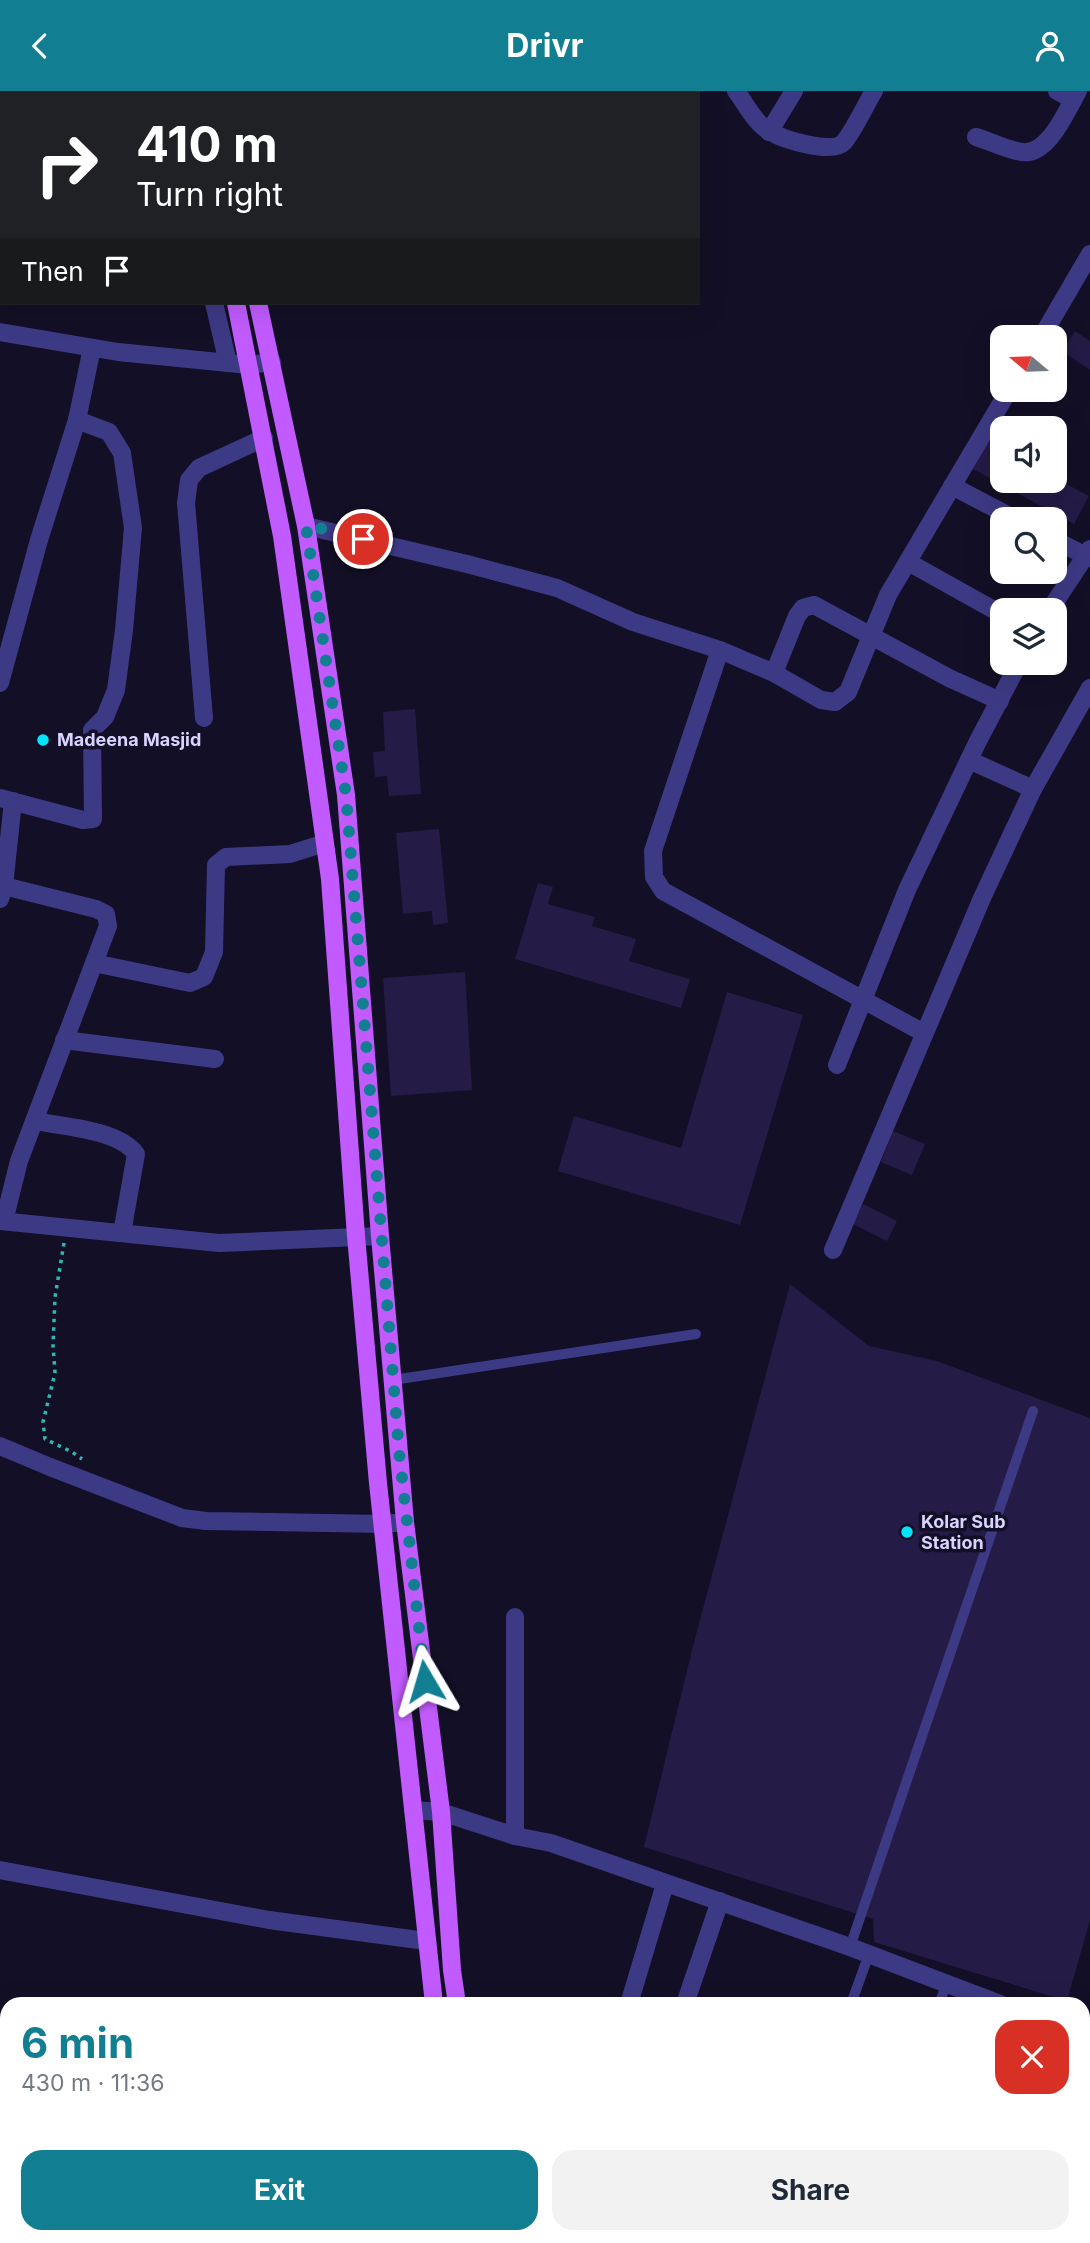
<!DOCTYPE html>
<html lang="en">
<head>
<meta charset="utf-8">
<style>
	body { margin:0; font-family:Inter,sans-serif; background:#f2f2f3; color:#1f2937; height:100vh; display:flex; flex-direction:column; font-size:26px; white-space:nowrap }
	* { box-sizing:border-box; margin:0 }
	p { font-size:23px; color:#747a83 }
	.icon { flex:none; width:38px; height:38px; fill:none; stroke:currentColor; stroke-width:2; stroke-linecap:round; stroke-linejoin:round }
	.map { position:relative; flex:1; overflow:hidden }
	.panel { position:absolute; left:0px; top:1906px; width:1090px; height:247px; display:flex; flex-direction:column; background:#fff; border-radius:21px 21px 0 0; box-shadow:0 7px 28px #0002 }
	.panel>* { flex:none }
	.hud { position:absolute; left:0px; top:0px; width:700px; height:214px; box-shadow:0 7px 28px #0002; background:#202124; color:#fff; overflow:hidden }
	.needle { width:46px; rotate:289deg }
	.fabs { position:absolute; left:990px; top:234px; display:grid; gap:14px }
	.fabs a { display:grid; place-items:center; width:77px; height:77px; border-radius:14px; background:#fff; box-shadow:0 7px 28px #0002; font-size:35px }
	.pin { position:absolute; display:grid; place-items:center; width:60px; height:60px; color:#fff; margin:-30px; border:4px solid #fff; border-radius:50%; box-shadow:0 2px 7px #0007 }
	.me { position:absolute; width:77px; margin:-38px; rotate:353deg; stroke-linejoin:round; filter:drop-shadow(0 0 5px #0008) }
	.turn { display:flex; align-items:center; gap:24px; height:147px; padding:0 21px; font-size:32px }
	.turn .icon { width:91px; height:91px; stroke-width:2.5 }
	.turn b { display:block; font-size:49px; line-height:60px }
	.then { display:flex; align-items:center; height:66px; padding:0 21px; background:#0003; gap:14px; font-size:26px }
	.round { display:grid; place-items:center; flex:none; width:74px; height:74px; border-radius:21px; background:#f2f2f3 }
	.headline { display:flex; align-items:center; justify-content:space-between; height:119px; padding:0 21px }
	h1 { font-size:42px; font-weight:700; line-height:52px; color:#117e91 }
	.primary-button { display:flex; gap:14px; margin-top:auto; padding:14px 21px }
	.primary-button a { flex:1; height:80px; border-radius:21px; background:#117e91; color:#fff; font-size:28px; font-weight:700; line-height:80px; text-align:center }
	.primary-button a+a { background:#f2f2f3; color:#1f2937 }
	header { display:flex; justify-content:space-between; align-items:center; height:91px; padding:0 21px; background:#117e91; color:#fff; font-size:32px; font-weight:700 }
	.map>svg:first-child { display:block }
	.building { fill:#241b47 }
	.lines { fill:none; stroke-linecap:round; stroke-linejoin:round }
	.path { stroke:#2fb8b0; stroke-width:3.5; stroke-dasharray:3.5 5; stroke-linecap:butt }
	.service { stroke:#3d3a85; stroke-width:10 }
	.minor { stroke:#3d3a85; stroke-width:18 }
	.primary { stroke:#c25bff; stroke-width:18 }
	.route { stroke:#117e91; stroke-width:12; stroke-dasharray:0 21.6 }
	.poi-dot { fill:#00e5ff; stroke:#130f26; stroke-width:2.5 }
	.labels { text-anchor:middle; stroke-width:7; stroke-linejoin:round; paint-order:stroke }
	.poi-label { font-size:18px; font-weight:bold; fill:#d9d4ff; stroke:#130f26; text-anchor:start }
</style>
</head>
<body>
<header><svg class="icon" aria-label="back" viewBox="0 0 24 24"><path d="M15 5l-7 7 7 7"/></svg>Drivr<svg class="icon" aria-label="person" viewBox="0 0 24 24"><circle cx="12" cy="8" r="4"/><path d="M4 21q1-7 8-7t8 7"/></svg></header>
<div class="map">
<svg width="1090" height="2152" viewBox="0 0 1090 2152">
	<rect width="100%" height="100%" fill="#130f26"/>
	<g class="building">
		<polygon points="1075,240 1090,250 1090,279 1062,260"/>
		<polygon points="988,350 1003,358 1003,390 1055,390 1055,387 1089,405 1074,433 973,378"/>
		<polygon points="415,618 421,703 389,705 387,685 375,686 373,661 385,660 383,621"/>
		<polygon points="439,738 448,832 433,834 432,820 403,823 396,742"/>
		<polygon points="538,792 553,796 548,813 595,826 592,835 636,848 629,870 690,888 681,917 515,868"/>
		<polygon points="465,881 472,999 391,1005 383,887"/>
		<polygon points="727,901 803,924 740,1134 558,1080 574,1025 681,1057"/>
		<polygon points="893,1040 925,1053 912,1084 881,1071"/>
		<polygon points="863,1113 897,1130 887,1150 853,1133"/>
		<polygon points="790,1193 869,1255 937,1270 1090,1327 1090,1829 1067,1910 874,1851 873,1828 644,1756 693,1555"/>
	</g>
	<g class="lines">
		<polyline class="path" points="64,1152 55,1206 53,1254 55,1282 43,1331 45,1348 72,1361 82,1368"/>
		<g class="service">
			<polyline points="393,1289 696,1243"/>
			<polyline points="850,1856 1033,1320"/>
			<polyline points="851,1913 869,1863"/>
			<polyline points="939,1913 947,1892"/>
		</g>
		<g class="minor">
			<polyline points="45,0 54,2"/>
			<polyline points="164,0 164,2"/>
			<path d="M736 0C746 13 755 33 771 41 784 49 832 63 843 52 852 43 866 13 874 0"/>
			<polyline points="1057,0 1073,9"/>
			<polyline points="28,2 29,0"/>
			<polyline points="267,2 267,0"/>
			<polyline points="381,2 382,0"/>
			<polyline points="769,41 794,0"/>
			<path d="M976 46C990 50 1007 59 1022 61 1048 65 1067 19 1078 0"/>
			<polyline points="0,105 2,98"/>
			<polyline points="0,143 2,143"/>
			<polyline points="214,212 228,272"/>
			<polyline points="0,241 118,261 249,274 272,271"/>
			<polyline points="1041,247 1090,163"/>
			<polyline points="952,395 1017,429"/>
			<polyline points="306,435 467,473 557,497 633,531 720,559 774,582 821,609 835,611 848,601 888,504 1009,299"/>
			<polyline points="1055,449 1090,467"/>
			<polyline points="908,471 1003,524"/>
			<polyline points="1049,520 1090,458"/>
			<polyline points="720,559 653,760 654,786 663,800 924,942"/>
			<polyline points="774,582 797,525 803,517 814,514 949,587 1000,610"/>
			<polyline points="0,592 39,449 77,329 92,257"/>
			<polyline points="204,627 186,412 189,389 199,377 264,347"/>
			<polyline points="969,669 1033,698"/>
			<polyline points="0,707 83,729 93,728 92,639 105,626 116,599 124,539 133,437 122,362 109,341 77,329"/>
			<polyline points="0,808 4,795 13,710"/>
			<polyline points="94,872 190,892 204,886 214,861 216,774 226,766 290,763 325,752"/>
			<polyline points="64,949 215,968"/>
			<polyline points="837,974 907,799 977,652 1019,572"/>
			<path d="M34 1030C62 1035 119 1039 136 1063L122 1142"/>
			<polyline points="0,1130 219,1152 380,1145"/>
			<polyline points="4,1130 19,1070 108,835 106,823 96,818 4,795"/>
			<polyline points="833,1159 982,807 1033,698 1090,597"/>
			<polyline points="0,1355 50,1376 182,1427 206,1430 384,1433 405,1431"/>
			<polyline points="515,1526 515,1745"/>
			<polyline points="413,1719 441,1721 515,1745 551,1752 850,1856 1000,1913"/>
			<polyline points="0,1779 269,1829 426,1850"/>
			<polyline points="629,1913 665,1793"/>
			<polyline points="685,1913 720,1810"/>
			<polyline points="0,1953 7,1955"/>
			<polyline points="817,2146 835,2152"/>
			<polyline points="209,2152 211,2146"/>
			<polyline points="728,2152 730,2146"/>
		</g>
		<g class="primary">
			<polyline points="191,0 191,2"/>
			<polyline points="207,0 207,2"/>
			<polyline points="236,212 282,445 330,788 356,1145 378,1392 434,1913"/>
			<polyline points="258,212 306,435 346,704 380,1145 405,1431 441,1721 452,1879 457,1913"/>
			<polyline points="464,2146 465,2152"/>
			<polyline points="488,2146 489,2152"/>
		</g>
	</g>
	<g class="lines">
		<polyline class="route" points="363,448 330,439 306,435 346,704 399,1360 425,1590"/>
	</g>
	<g class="poi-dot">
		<circle cx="43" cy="649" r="7"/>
		<circle cx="907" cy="1441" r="7"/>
	</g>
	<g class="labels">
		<g class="poi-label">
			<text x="57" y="655">Madeena Masjid</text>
			<text x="921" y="1437">Kolar Sub<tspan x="921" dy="21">Station</tspan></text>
		</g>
	</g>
</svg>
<div class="fabs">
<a><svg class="needle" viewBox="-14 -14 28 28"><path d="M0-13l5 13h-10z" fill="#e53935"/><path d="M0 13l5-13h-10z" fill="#747a83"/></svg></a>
<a><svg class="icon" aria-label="sound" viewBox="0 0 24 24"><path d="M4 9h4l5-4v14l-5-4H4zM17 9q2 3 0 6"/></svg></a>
<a><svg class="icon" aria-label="search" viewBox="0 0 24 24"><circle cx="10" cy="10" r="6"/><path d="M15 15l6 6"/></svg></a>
<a><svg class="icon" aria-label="layers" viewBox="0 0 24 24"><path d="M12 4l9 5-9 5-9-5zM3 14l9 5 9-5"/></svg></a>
</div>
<div class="pin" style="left:363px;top:448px;background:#d93025"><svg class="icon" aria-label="arrive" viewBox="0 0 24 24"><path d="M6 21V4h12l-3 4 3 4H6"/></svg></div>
<svg class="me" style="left:425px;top:1590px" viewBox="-20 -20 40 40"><path d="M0-17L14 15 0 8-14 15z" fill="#117e91" stroke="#fff" stroke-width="4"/></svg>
<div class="hud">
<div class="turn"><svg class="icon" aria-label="right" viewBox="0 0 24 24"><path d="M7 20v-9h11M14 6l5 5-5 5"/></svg><div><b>410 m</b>Turn right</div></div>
<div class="then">Then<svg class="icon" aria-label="arrive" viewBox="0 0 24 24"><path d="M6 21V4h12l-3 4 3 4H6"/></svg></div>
</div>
<section class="panel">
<div class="headline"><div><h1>6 min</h1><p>430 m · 11:36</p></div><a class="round" style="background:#d93025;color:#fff"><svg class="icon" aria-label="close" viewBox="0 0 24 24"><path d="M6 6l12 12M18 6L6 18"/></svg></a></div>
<div class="primary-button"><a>Exit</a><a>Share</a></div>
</section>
</div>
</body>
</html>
